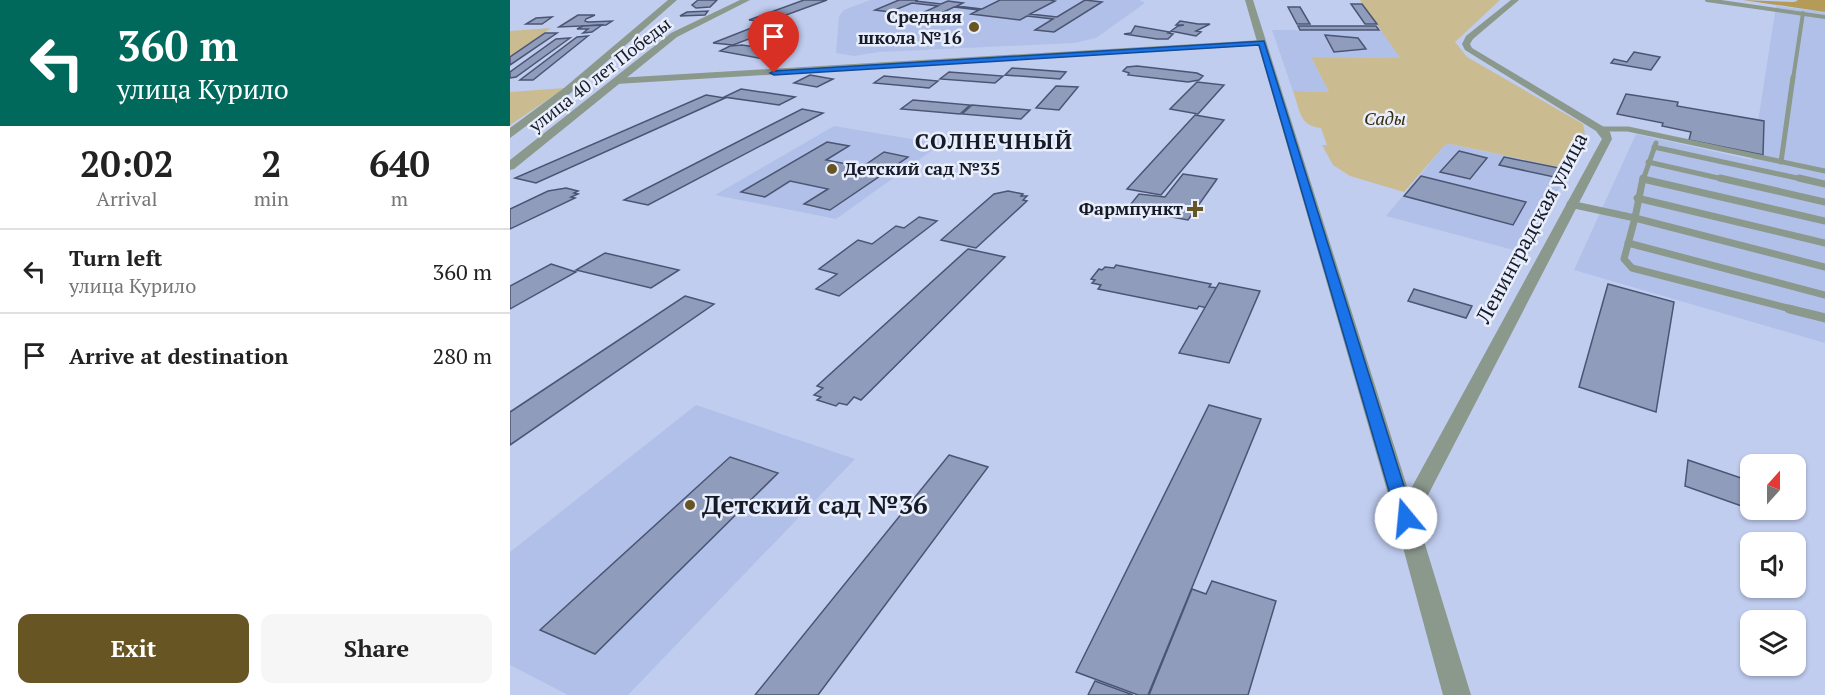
<!DOCTYPE html>
<html lang="en">
<head>
<meta charset="utf-8">
<style>
	body { margin:0; font-family:"PT Serif",serif; background:#f6f6f6; color:#222; height:100vh; display:flex; flex-direction:column; font-size:22px; white-space:nowrap }
	* { box-sizing:border-box; margin:0 }
	p { font-size:20px; color:#767676 }
	.icon { flex:none; width:33px; height:33px; fill:none; stroke:currentColor; stroke-width:2; stroke-linecap:round; stroke-linejoin:round }
	.map { position:relative; flex:1; overflow:hidden }
	.panel { display:flex; flex-direction:column; background:#fff; width:510px }
	.panel>* { flex:none }
	.guide { background:#00695c; color:#fff; overflow:hidden }
	.needle { width:39px; rotate:21deg }
	.tools { position:absolute; left:1230px; top:454px; display:grid; gap:12px }
	.tools a { display:grid; place-items:center; width:66px; height:66px; border-radius:12px; background:#fff; box-shadow:0 2px 4px #0004; font-size:30px }
	.pin { position:absolute; display:grid; place-items:center; width:51px; height:51px; color:#fff; margin:-62px -26px; border-radius:50% 50% 50% 0; rotate:-45deg; box-shadow:0 0 6px #0007 }
	.pin .icon { rotate:45deg }
	.me { position:absolute; width:66px; margin:-33px; rotate:343deg; stroke-linejoin:round; filter:drop-shadow(0 0 4px #0008) }
	.turn { display:flex; align-items:center; gap:21px; height:126px; padding:0 18px; font-size:27px }
	.turn .icon { width:78px; height:78px; stroke-width:2.5 }
	.turn b { display:block; font-size:42px; line-height:51px }
	.eta { display:flex; justify-content:space-evenly; align-items:center; height:102px; text-align:center }
	.eta b { font-size:36px; font-weight:700; line-height:42px }
	.cta { display:flex; gap:12px; margin-top:auto; padding:12px 18px }
	.cta a { flex:1; height:69px; border-radius:12px; background:#675523; color:#fff; font-size:24px; font-weight:700; line-height:69px; text-align:center }
	.cta a+a { background:#f6f6f6; color:#222 }
	ul { padding:0; list-style:none }
	li { display:flex; align-items:center; gap:18px; height:84px; padding:0 18px; border-top:2px solid #e0e0e0 }
	li div { flex:1 }
	li b { display:block; font-size:22px }
	li em { font-style:normal }
	main { display:flex; flex:1; min-height:0 }
	.map>svg:first-child { display:block }
	.built { fill:#b1c0e9 }
	.green { fill:#cbbb90 }
	.forest { fill:#b59b58 }
	.building { fill:#8f9cbc; stroke:#4b5573; stroke-width:1.5 }
	.lines { fill:none; stroke-linecap:round; stroke-linejoin:round }
	.service-far3 { stroke:#8b988c; stroke-width:4 }
	.service-far2 { stroke:#8b988c; stroke-width:5 }
	.service-far1 { stroke:#8b988c; stroke-width:7 }
	.service { stroke:#8b988c; stroke-width:9 }
	.minor { fill:#8b988c; fill-rule:evenodd }
	.tertiary { fill:#8b988c; fill-rule:evenodd }
	.route { fill:#1a73e8; stroke:#114b97; stroke-width:1.5 }
	.poi-dot { fill:#675523; stroke:#e9eefc; stroke-width:2 }
	.labels { text-anchor:middle; stroke-width:5; stroke-linejoin:round; paint-order:stroke }
	.far-poi-label { font-size:18px; font-weight:bold; fill:#171b28; stroke:#e9eefc; text-anchor:end }
	.far-street-label { font-size:18px; fill:#171b28; stroke:#e9eefc }
	.far-park-label { font-size:18px; font-style:italic; fill:#352a0b; stroke:#e9eefc }
	.street-label { font-size:21px; fill:#171b28; stroke:#e9eefc }
	.far-district-label { font-size:22px; font-weight:bold; letter-spacing:1.5px; fill:#171b28; stroke:#e9eefc }
	.near-poi-label { font-size:26px; font-weight:bold; fill:#171b28; stroke:#e9eefc; text-anchor:start }
</style>
</head>
<body>
<main>
<section class="panel">
<div class="guide">
<div class="turn"><svg class="icon" aria-label="left" viewBox="0 0 24 24"><path d="M17 20v-9H6M10 6l-5 5 5 5"/></svg><div><b>360 m</b>улица Курило</div></div>
</div>
<div class="eta">
<div><b>20:02</b><p>Arrival</p></div>
<div><b>2</b><p>min</p></div>
<div><b>640</b><p>m</p></div>
</div>
<ul>
<li><svg class="icon" aria-label="left" viewBox="0 0 24 24"><path d="M17 20v-9H6M10 6l-5 5 5 5"/></svg><div><b>Turn left</b><p>улица Курило</p></div><em>360 m</em></li>
<li><svg class="icon" aria-label="arrive" viewBox="0 0 24 24"><path d="M6 21V4h12l-3 4 3 4H6"/></svg><div><b>Arrive at destination</b></div><em>280 m</em></li>
</ul>
<div class="cta"><a>Exit</a><a>Share</a></div>
</section>
<div class="map">
<svg width="1315" height="695" viewBox="0 0 1315 695">
	<rect width="100%" height="100%" fill="#c0cdef"/>
	<g class="built">
		<polygon points="360,0 630,0 635,3 586,38 564,43 369,52 344,56 326,53 329,16 334,10"/>
		<polygon points="1266,6 1315,12 1315,343 1064,270 1126,134 1242,160"/>
		<polygon points="762,30 872,31 890,58 801,57 819,92 783,91"/>
		<polygon points="324,126 431,144 326,219 205,195"/>
		<polygon points="939,144 1058,169 1019,254 876,216 935,145"/>
		<polygon points="186,405 345,459 118,695 58,695 0,665 0,552"/>
	</g>
	<g class="green">
		<path d="M850 0H990L945 42 957 57 1073 124 1075 133 1058 169 940 144 935 145 894 192 840 176 823 165 812 145H817L811 128C789 126 790 110 783 91L819 92 801 57 890 58Z"/>
		<polygon points="41,28 0,57 0,31"/>
		<polygon points="55,88 0,125 0,92"/>
	</g>
	<polygon class="forest" points="1233,0 1283,2 1288,1 1286,0 1315,0 1315,12"/>
	<g class="building">
		<polygon points="188,0 207,0 200,7 186,8 182,5"/>
		<polygon points="294,0 317,0 257,22 239,20"/>
		<polygon points="389,0 408,0 405,1 431,4 438,1 453,3 447,6 472,9 490,0 540,0 545,1 520,14 547,17 575,0 592,2 544,32 525,30 543,19 517,16 510,20 461,14 469,10 444,7 423,17 407,15 428,6 402,3 380,12 365,10"/>
		<polygon points="841,4 852,4 867,24 855,24"/>
		<polygon points="778,7 790,7 800,24 787,24"/>
		<polygon points="198,11 195,15 170,16 177,12"/>
		<polygon points="68,15 85,15 76,19 75,21 78,22 102,21 96,25 49,27"/>
		<polygon points="42,17 32,24 16,24 26,18"/>
		<polygon points="670,21 688,24 700,24 686,31 691,32 686,36 661,31 668,26 674,25 666,25"/>
		<polygon points="254,23 273,26 223,45 203,43"/>
		<polygon points="92,25 82,32 73,33 78,29 67,29 73,26"/>
		<polygon points="625,26 660,32 658,33 663,34 658,39 647,39 614,34 621,33"/>
		<polygon points="788,26 866,26 869,30 790,30"/>
		<polygon points="35,33 47,33 0,65 0,57"/>
		<polygon points="815,35 848,38 856,49 824,52"/>
		<polygon points="78,36 23,80 10,80 67,37"/>
		<polygon points="60,38 6,77 0,78 0,72 46,39"/>
		<polygon points="232,45 278,52 275,53 280,54 271,59 259,60 210,51 220,46"/>
		<polygon points="1124,52 1150,57 1141,70 1101,63 1104,59 1117,62"/>
		<polygon points="627,66 687,73 693,76 689,80 678,82 618,75 619,73 613,71 617,67"/>
		<polygon points="502,68 556,72 550,79 495,75"/>
		<polygon points="439,72 493,76 485,83 430,79"/>
		<polygon points="300,75 323,79 307,87 284,83"/>
		<polygon points="374,76 428,81 419,88 364,83"/>
		<polygon points="687,82 714,85 688,114 660,109"/>
		<polygon points="546,86 568,87 549,110 526,108"/>
		<polygon points="231,89 285,97 269,105 214,97"/>
		<polygon points="1116,94 1168,102 1167,106 1254,121 1253,155 1179,140 1181,132 1152,126 1153,123 1107,114"/>
		<polygon points="196,95 215,98 26,183 5,178"/>
		<polygon points="403,100 460,105 450,114 391,109"/>
		<polygon points="462,105 520,110 511,119 452,114"/>
		<polygon points="292,109 313,113 138,205 114,200"/>
		<polygon points="685,115 714,120 651,195 617,189"/>
		<polygon points="317,142 339,146 316,160 352,167 374,152 398,157 320,210 294,204 318,189 280,181 255,197 231,192"/>
		<polygon points="949,151 977,158 960,179 930,172"/>
		<polygon points="994,157 1049,168 1044,177 989,165"/>
		<polygon points="673,174 707,179 678,220 617,209 629,194 655,197"/>
		<polygon points="911,176 1016,202 1003,225 894,196"/>
		<polygon points="56,188 68,191 64,193 68,194 61,197 65,198 0,229 0,209 38,191"/>
		<polygon points="498,191 513,194 511,196 517,196 513,200 517,201 466,248 431,240 484,194"/>
		<polygon points="409,217 427,221 329,296 306,289 327,274 309,269 348,240 362,244 386,226 394,228"/>
		<polygon points="458,249 495,257 351,400 344,397 337,405 329,403 326,406 307,400 311,397 304,395 313,388 307,386"/>
		<polygon points="95,253 169,270 141,288 66,270"/>
		<polygon points="41,264 66,272 0,309 0,286"/>
		<polygon points="606,265 701,284 699,287 708,288 706,292 711,293 704,305 700,304 697,308 689,306 687,309 588,289 591,285 582,283 585,280 581,279 589,269 592,270 595,267 604,268"/>
		<polygon points="709,283 750,291 719,363 669,353"/>
		<polygon points="1098,284 1164,302 1146,412 1069,387"/>
		<polygon points="904,289 962,306 956,318 898,301"/>
		<polygon points="175,296 204,304 0,445 0,412"/>
		<polygon points="699,405 751,419 638,695 628,695 566,672"/>
		<polygon points="439,455 478,467 308,695 245,695"/>
		<polygon points="220,457 268,473 85,654 30,630"/>
		<polygon points="1178,460 1240,481 1240,509 1175,486"/>
		<polygon points="702,581 766,601 738,695 639,695 682,589 696,594"/>
		<polygon points="585,681 623,695 578,695"/>
	</g>
	<g class="lines">
		<g class="service-far3">
			<polyline points="1197,0 1315,17"/>
			<polyline points="1283,79 1293,13"/>
		</g>
		<g class="service-far2">
			<polyline points="1090,129 1118,129 1315,171"/>
			<polyline points="1144,147 1296,180"/>
			<polyline points="1138,162 1217,180"/>
			<polyline points="1271,162 1283,77"/>
			<polyline points="1133,179 1137,180"/>
			<polyline points="1133,180 1146,143"/>
		</g>
		<g class="service-far1">
			<polyline points="1210,178 1315,202"/>
			<polyline points="1289,178 1315,184"/>
			<polyline points="1133,179 1315,221"/>
			<polyline points="1127,198 1315,243"/>
			<polyline points="1060,204 1125,218 1133,178"/>
			<polyline points="1118,243 1315,295"/>
			<polyline points="1285,310 1122,268 1114,259 1125,218 1315,267"/>
		</g>
		<polyline class="service" points="1279,309 1315,318"/>
		<g class="minor">
			<polygon points="1001,0 1009,0 963,39 960,44 962,48 1094,127 1100,132 1102,139 903,524 896,526 889,524 885,518 1092,139 1086,131 955,50 952,44 956,36"/>
			<polygon points="752,40 755,41 755,45 106,84 101,81 106,78"/>
		</g>
		<g class="tertiary">
			<polygon points="158,0 167,0 62,92 0,138 0,128 54,88"/>
			<polygon points="230,0 240,0 167,37 4,169 0,170 0,160 161,33"/>
			<polygon points="735,0 743,0 907,518 961,695 933,695 885,518"/>
		</g>
	</g>
	<polygon class="route" points="754,41 904,518 902,523 896,525 889,523 887,518 749,45 264,75 260,73 264,71"/>
	<g class="poi-dot">
		<circle cx="464" cy="27" r="6"/>
		<circle cx="322" cy="169" r="6"/>
		<path d="M682 200h6v6h6v6h-6v6h-6v-6h-6v-6h6z"/>
		<circle cx="180" cy="505" r="6"/>
	</g>
	<g class="labels">
		<g class="far-poi-label">
			<text x="452" y="23">Средняя<tspan x="452" dy="21">школа №16</tspan></text>
			<text x="334" y="175" text-anchor="start">Детский сад №35</text>
			<text x="673" y="215">Фармпункт</text>
		</g>
		<g class="far-street-label">
			<text transform="translate(90 75) rotate(-38)" y="6">улица 40 лет Победы</text>
		</g>
		<g class="far-park-label">
			<text x="875" y="125">Сады</text>
		</g>
		<g class="street-label">
			<text transform="translate(1022 228) rotate(-62)" y="7">Ленинградская улица</text>
		</g>
		<g class="far-district-label">
			<text x="484" y="149">СОЛНЕЧНЫЙ</text>
		</g>
		<g class="near-poi-label">
			<text x="192" y="514">Детский сад №36</text>
		</g>
	</g>
</svg>
<div class="tools">
<a><svg class="needle" viewBox="-14 -14 28 28"><path d="M0-13l5 13h-10z" fill="#e53935"/><path d="M0 13l5-13h-10z" fill="#767676"/></svg></a>
<a><svg class="icon" aria-label="sound" viewBox="0 0 24 24"><path d="M4 9h4l5-4v14l-5-4H4zM17 9q2 3 0 6"/></svg></a>
<a><svg class="icon" aria-label="layers" viewBox="0 0 24 24"><path d="M12 4l9 5-9 5-9-5zM3 14l9 5 9-5"/></svg></a>
</div>
<div class="pin" style="left:264px;top:73px;background:#d93025"><svg class="icon" aria-label="arrive" viewBox="0 0 24 24"><path d="M6 21V4h12l-3 4 3 4H6"/></svg></div>
<svg class="me" style="left:896px;top:518px" viewBox="-20 -20 40 40"><circle r="19" fill="#fff"/><path d="M0-13L10 11 0 6-10 11z" fill="#1a73e8"/></svg>
</div>
</main>
</body>
</html>
